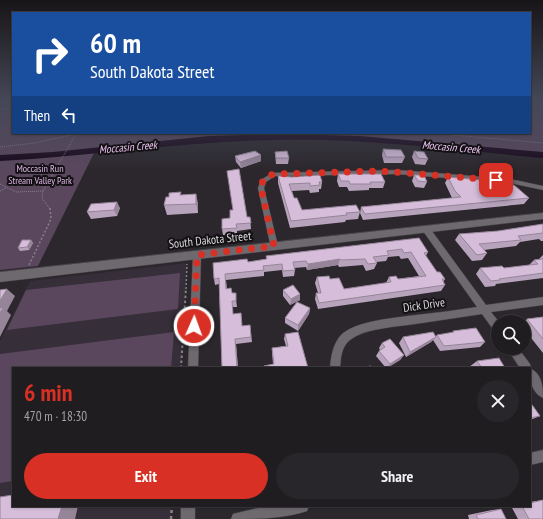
<!DOCTYPE html>
<html lang="en">
<head>
<meta charset="utf-8">
<style>
	body { margin:0; font-family:"PT Sans Narrow",sans-serif; background:#28262a; color:#f1f3f6; height:100vh; display:flex; flex-direction:column; font-size:15px; white-space:nowrap }
	* { box-sizing:border-box; margin:0 }
	p { font-size:13px; color:#a2a2a5 }
	.icon { flex:none; width:22px; height:22px; fill:none; stroke:currentColor; stroke-width:2; stroke-linecap:round; stroke-linejoin:round }
	.map { position:relative; flex:1; overflow:hidden }
	.panel { position:absolute; left:12px; top:367px; width:519px; height:140px; display:flex; flex-direction:column; background:#201d21; border-radius:0px; box-shadow:0 1px 3px #0004,0 0 0 1px #3d3b3f }
	.panel>* { flex:none }
	.banner { position:absolute; left:12px; top:12px; width:519px; height:122px; border-radius:0px; box-shadow:0 1px 3px #0004,0 0 0 1px #3d3b3f; background:#1a4fa0; color:#fff; overflow:hidden }
	.fabs { position:absolute; left:491px; top:315px; display:grid; gap:8px }
	.fabs a { display:grid; place-items:center; width:40px; height:40px; border-radius:50%; background:#201d21; box-shadow:0 1px 3px #0004,0 0 0 1px #3d3b3f; font-size:20px }
	.pin { position:absolute; display:grid; place-items:center; width:34px; height:34px; color:#fff; margin:-17px; border-radius:8px; box-shadow:0 2px 6px #0006 }
	.me { position:absolute; width:44px; margin:-22px; rotate:2deg; stroke-linejoin:round; filter:drop-shadow(0 0 3px #0008) }
	.turn { display:flex; align-items:center; gap:14px; height:84px; padding:0 12px; font-size:18px }
	.turn .icon { width:52px; height:52px; stroke-width:2.5 }
	.turn b { display:block; font-size:28px; line-height:34px }
	.then { display:flex; align-items:center; height:38px; padding:0 12px; background:#0003; gap:8px; font-size:15px }
	.round { display:grid; place-items:center; flex:none; width:42px; height:42px; border-radius:21px; background:#28262a }
	.head { display:flex; align-items:center; justify-content:space-between; height:68px; padding:0 12px }
	h1 { font-size:24px; font-weight:600; line-height:30px; color:#d93025 }
	.primary-button { display:flex; gap:8px; margin-top:auto; padding:8px 12px }
	.primary-button a { flex:1; height:46px; border-radius:24px; background:#d93025; color:#fff; font-size:16px; font-weight:600; line-height:46px; text-align:center }
	.primary-button a+a { background:#28262a; color:#f1f3f6 }
	.map>svg:first-child { display:block }
	.built { fill:#362e38 }
	.green { fill:#5a475e }
	.lines { fill:none; stroke-linecap:round; stroke-linejoin:round }
	.river { fill:#18071b; fill-rule:evenodd }
	.street-casing { stroke:#474448; stroke-width:1 }
	.secondary-casing { stroke:#474448; stroke-width:1 }
	.path-far3 { stroke:#868287; stroke-width:1; stroke-dasharray:1 1; stroke-linecap:butt }
	.path-far2 { stroke:#868287; stroke-width:1.5; stroke-dasharray:2 2; stroke-linecap:butt }
	.path-far1 { stroke:#868287; stroke-width:2; stroke-dasharray:2.5 2.5; stroke-linecap:butt }
	.path { stroke:#868287; stroke-width:2.5; stroke-dasharray:3 3; stroke-linecap:butt }
	.street { fill:#6e696f; fill-rule:evenodd }
	.secondary { fill:#6e696f; fill-rule:evenodd }
	.wall { fill:#b8a3bc }
	.shaded-wall { fill:#968599 }
	.building { fill:#d6bedb; stroke:#968599 }
	.route { stroke:#d93025; stroke-width:7; stroke-dasharray:0 12.6 }
	.labels { text-anchor:middle; stroke-width:4; stroke-linejoin:round; paint-order:stroke }
	.far-park-label { font-size:10px; fill:#ddb5e4; stroke:#131113 }
	.far-water-label { font-size:11px; font-style:italic; fill:#eec5f5; stroke:#131113 }
	.street-label { font-size:12px; fill:#dad7db; stroke:#131113 }
</style>
</head>
<body>
<div class="map">
<svg width="543" height="519" viewBox="0 0 543 519">
	<rect width="100%" height="100%" fill="#2b272c"/>
	<polygon class="built" points="187,263 181,368 13,368 13,506 172,506 171,519 0,519 0,341 30,281"/>
	<g class="green">
		<path d="M0 99H13V133H530V99H543V155C441 145 337 133 234 137 187 140 141 147 95 151L38 266 0 270Z"/>
		<polygon points="180,273 178,309 7,330 26,290"/>
		<polygon points="174,332 171,368 13,368 13,481 0,483 0,354"/>
	</g>
	<g class="lines">
		<path class="river" d="M279 134 360 136 543 152V158C455 150 366 138 277 140 185 141 93 156 0 161V155L53 152 209 136Z"/>
		<g class="street-casing">
			<g id="street">
				<polygon points="397,170 510,179 543,186 543,190 510,183 397,174 275,176 266,182 264,188 278,246 274,249 271,248 258,188 261,180 272,173"/>
				<path d="M423 227H429L486 305 543 297V305L491 312 499 322 498 333 495 332 482 314C460 317 437 321 415 324 396 327 365 328 350 340 341 347 341 358 340 368H330C331 356 333 343 342 334 359 320 395 318 416 315 436 313 457 310 477 307L423 231 422 229Z"/>
				<polygon points="197,252 201,255 198,368 188,368 193,255"/>
				<path d="M507 348H518L530 364 531 369C542 374 543 387 543 398 531 392 530 380 530 368H520Z"/>
				<polygon points="543,450 543,462 530,465 530,453"/>
				<rect x="181" y="506" width="14" height="13"/>
				<path d="M267 506H309L307 511C283 519 256 519 231 519L233 514Z"/>
			</g>
		</g>
		<g class="secondary-casing">
			<polygon id="secondary" points="543,213 543,219 0,282 0,272"/>
		</g>
		<g class="path-far3">
			<polyline points="0,109 13,108"/>
			<polyline points="127,133 133,133"/>
			<polyline points="431,133 543,143"/>
			<polyline points="0,147 35,143 80,133"/>
			<polyline points="0,184 16,192 43,191"/>
			<polyline points="0,191 6,188"/>
			<polyline points="50,209 42,198 43,191 76,134"/>
		</g>
		<g class="path-far2">
			<polyline points="29,265 51,219 50,208"/>
			<polyline points="186,289 187,264"/>
		</g>
		<polyline class="path-far1" points="181,368 186,288"/>
		<polyline class="path" points="171,519 172,506"/>
		<use href="#street" class="street"/>
		<use href="#secondary" class="secondary"/>
	</g>
	<g class="wall">
		<polygon points="383,149 405,157 402,163 384,163 382,155"/>
		<polygon points="414,151 428,159 425,165 415,164 412,157"/>
		<polygon points="275,152 289,158 288,164 276,164"/>
		<polygon points="261,155 261,161 241,168 236,162 235,156"/>
		<polygon points="338,174 385,182 383,188 369,188 369,190 349,191 347,187 339,187 337,181"/>
		<polygon points="414,175 427,182 424,188 415,187 412,181"/>
		<polygon points="278,176 322,182 321,189 319,189 319,192 310,193 309,190 292,191 294,198 302,210 360,212 358,219 346,220 345,222 290,228 278,183"/>
		<polygon points="448,177 496,186 529,198 524,204 363,220 360,213 361,207 452,198 445,183"/>
		<polygon points="181,195 198,203 198,213 167,215 164,205"/>
		<polygon points="120,208 117,216 91,219 87,212"/>
		<polygon points="247,217 250,217 251,229 237,231 237,234 223,235 222,229"/>
		<polygon points="543,224 543,241 541,241 539,239 520,242 516,246 484,250 487,253 482,260 472,261 455,240 459,234 498,231"/>
		<polygon points="419,238 428,252 426,256 437,272 445,279 443,282 445,285 441,291 318,309 315,299 316,293 318,293 315,283 317,277 330,279 344,289 386,283 389,277 398,279 419,276 408,258 401,259 399,256 388,257 386,261 376,262 377,263 374,269 366,271 363,265 339,267 338,265 307,270 306,267 294,268 295,270 294,276 283,277 282,270 264,272 264,276 226,280 227,289 231,288 232,293 236,299 237,307 233,307 233,314 242,326 250,325 252,342 236,344 238,368 222,368 219,284 215,285 214,279 248,262 266,259 266,256"/>
		<polygon points="31,240 33,243 29,250 20,251 18,248"/>
		<polygon points="543,255 543,278 496,284 495,286 485,287 476,274 480,268 504,268 529,265 534,260 539,259"/>
		<polygon points="283,290 300,294 300,300 290,305 283,296"/>
		<polygon points="310,308 309,314 298,331 285,323 285,318"/>
		<polygon points="543,317 543,353 524,329 524,322 527,319"/>
		<polygon points="453,331 485,342 480,347 440,351 433,340 431,342 406,357 399,343 403,337 435,337 437,335 452,333"/>
		<polygon points="285,334 308,368 265,368 264,366 273,364 272,353 272,348 286,346 284,339"/>
		<polygon points="382,343 404,355 400,360 387,368 386,368 376,356 379,351 380,350 379,348"/>
		<polygon points="477,361 505,368 470,368 469,367"/>
		<polygon points="530,402 540,416 530,420"/>
		<polygon points="543,500 543,519 518,519 511,506 530,506 530,502"/>
		<polygon points="501,509 506,519 469,519 468,515 492,510"/>
	</g>
	<g class="shaded-wall">
		<polygon points="261,155 261,161 241,168 240,162"/>
		<polygon points="196,194 198,203 198,213 196,204"/>
		<polygon points="117,202 120,208 117,216 114,210"/>
		<polygon points="31,240 33,243 29,250 27,247"/>
		<polygon points="340,259 338,265 307,270 308,264"/>
		<polygon points="7,289 15,296 7,311 11,315 0,337 0,301"/>
		<polygon points="300,294 300,300 290,305 291,299"/>
		<polygon points="310,308 309,314 298,331 298,325"/>
		<polygon points="436,337 431,342 406,357 410,352"/>
		<polygon points="235,339 236,344 238,368 237,368"/>
		<polygon points="404,355 400,360 387,368 390,364"/>
		<polygon points="62,506 78,506 75,519 58,519"/>
	</g>
	<g class="building">
		<polygon points="383,149 401,150 405,157 386,157"/>
		<polygon points="255,151 261,155 240,162 235,156"/>
		<polygon points="287,151 289,158 276,158 275,152"/>
		<polygon points="414,151 424,152 428,159 418,158"/>
		<polygon points="239,169 247,217 250,217 251,223 236,224 237,228 222,229 222,219 230,218 230,210 233,210 227,171"/>
		<polygon points="338,174 381,174 385,182 370,182 371,184 350,184 349,181 341,181"/>
		<polygon points="320,175 322,182 319,182 320,185 310,186 310,183 289,184 294,198 297,198 302,210 356,205 360,212 346,213 347,215 291,221 278,176 292,177"/>
		<polygon points="414,175 424,175 427,182 418,181"/>
		<polygon points="448,177 492,181 496,186 514,185 529,198 365,214 361,207 461,197 455,191"/>
		<polygon points="181,192 180,195 196,194 196,204 164,205 166,197 169,197 169,193"/>
		<polygon points="117,202 114,210 87,212 91,204"/>
		<polygon points="543,224 543,233 518,236 521,240 479,244 487,253 477,255 459,234 498,231"/>
		<polygon points="419,238 428,252 424,253 437,272 440,272 445,279 442,279 445,285 319,303 316,293 321,293 317,277 329,276 330,279 339,278 344,289 391,282 389,277 396,276 398,279 426,276 411,252 404,253 402,249 387,251 389,255 373,257 377,263 368,264 365,259 341,260 340,259 308,264 306,261 293,262 295,270 283,271 282,264 263,266 264,270 225,274 226,289 231,288 232,293 236,293 236,301 232,301 233,314 241,313 242,326 250,325 251,337 235,339 237,368 222,368 219,278 214,279 213,263 247,259 248,262 267,259 266,256"/>
		<polygon points="22,240 31,240 27,247 18,248"/>
		<polygon points="543,259 543,273 499,279 500,280 491,281 480,268 502,266 504,268 538,264 534,260"/>
		<polygon points="293,285 300,294 291,299 283,290"/>
		<polygon points="7,289 0,301 0,290"/>
		<polygon points="297,302 310,308 298,325 285,318"/>
		<polygon points="0,308 3,308 0,313"/>
		<polygon points="543,317 543,339 527,319"/>
		<polygon points="476,328 485,342 444,346 437,335 454,332 453,331"/>
		<polygon points="298,332 308,368 265,368 264,366 274,364 272,348 288,346 285,334"/>
		<polygon points="433,332 436,337 410,352 403,337"/>
		<polygon points="390,339 404,355 390,364 379,351 385,347 382,343"/>
		<polygon points="499,358 505,368 482,368 477,361"/>
		<polygon points="369,366 383,368 369,368"/>
		<polygon points="530,402 540,416 530,418"/>
		<polygon points="13,495 13,506 62,506 58,519 0,519 0,497"/>
		<polygon points="543,500 543,519 529,519 522,506 530,506 530,503"/>
		<polygon points="501,509 506,519 478,519 476,515"/>
	</g>
	<linearGradient id="sky" x2="0" y2="1"><stop stop-color="#181518"/><stop offset="0.58" stop-color="#444756"/><stop offset="1" stop-color="#444756" stop-opacity="0"/></linearGradient>
	<rect width="543" height="171" fill="url(#sky)"/>
	<g class="lines">
		<polyline class="route" points="194,326 197,255 274,246 261,188 263,180 269,175 278,174 380,171 496,180"/>
	</g>
	<g class="labels">
		<g class="far-park-label">
			<text x="40" y="172">Moccasin Run<tspan x="40" dy="12">Stream Valley Park</tspan></text>
		</g>
		<g class="far-water-label">
			<text transform="translate(128 147) rotate(-5)" y="4">Moccasin Creek</text>
			<text transform="translate(451 147) rotate(5)" y="4">Moccasin Creek</text>
		</g>
		<g class="street-label">
			<text transform="translate(210 240) rotate(-6)" y="4">South Dakota Street</text>
			<text transform="translate(424 305) rotate(-8)" y="4">Dick Drive</text>
		</g>
	</g>
</svg>
<div class="fabs">
<a><svg class="icon" aria-label="search" viewBox="0 0 24 24"><circle cx="10" cy="10" r="6"/><path d="M15 15l6 6"/></svg></a>
</div>
<div class="pin" style="left:496px;top:180px;background:#d93025"><svg class="icon" aria-label="arrive" viewBox="0 0 24 24"><path d="M6 21V4h12l-3 4 3 4H6"/></svg></div>
<svg class="me" style="left:194px;top:326px" viewBox="-20 -20 40 40"><circle r="17" fill="#d93025" stroke="#fff" stroke-width="3"/><path d="M0-11L8 9 0 5-8 9z" fill="#fff"/></svg>
<div class="banner">
<div class="turn"><svg class="icon" aria-label="right" viewBox="0 0 24 24"><path d="M7 20v-9h11M14 6l5 5-5 5"/></svg><div><b>60 m</b>South Dakota Street</div></div>
<div class="then">Then<svg class="icon" aria-label="left" viewBox="0 0 24 24"><path d="M17 20v-9H6M10 6l-5 5 5 5"/></svg></div>
</div>
<section class="panel">
<div class="head"><div><h1>6 min</h1><p>470 m · 18:30</p></div><a class="round"><svg class="icon" aria-label="close" viewBox="0 0 24 24"><path d="M6 6l12 12M18 6L6 18"/></svg></a></div>
<div class="primary-button"><a>Exit</a><a>Share</a></div>
</section>
</div>
</body>
</html>
